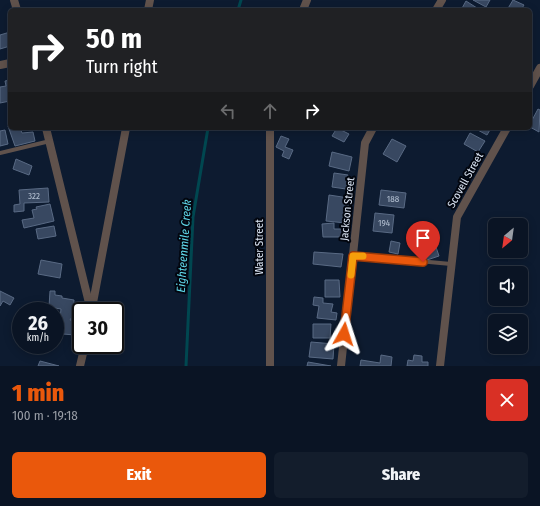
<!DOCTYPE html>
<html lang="en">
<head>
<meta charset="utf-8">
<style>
	body { margin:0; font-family:"Fira Sans Condensed",sans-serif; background:#131d2c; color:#f1f3f6; height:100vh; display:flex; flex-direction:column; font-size:15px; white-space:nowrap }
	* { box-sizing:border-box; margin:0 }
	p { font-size:13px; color:#999ea6 }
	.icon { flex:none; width:22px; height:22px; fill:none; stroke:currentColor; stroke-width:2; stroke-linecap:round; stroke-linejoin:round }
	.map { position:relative; height:366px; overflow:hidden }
	.sheet { display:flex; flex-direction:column; background:#0a1424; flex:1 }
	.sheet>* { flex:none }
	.hud { position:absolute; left:8px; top:8px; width:524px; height:122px; border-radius:6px; box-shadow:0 2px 10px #0003,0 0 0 1px #2a3341; background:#202124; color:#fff; overflow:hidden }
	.needle { width:26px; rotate:209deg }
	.buttons { position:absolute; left:488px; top:218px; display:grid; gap:8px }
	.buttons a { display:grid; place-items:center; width:40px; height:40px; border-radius:6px; background:#0a1424; box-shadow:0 2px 10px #0003,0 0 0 1px #2a3341; font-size:20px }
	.speed { position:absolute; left:12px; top:302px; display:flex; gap:8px; font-size:20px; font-weight:700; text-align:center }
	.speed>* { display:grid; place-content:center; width:52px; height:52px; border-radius:50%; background:#0a1424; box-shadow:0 2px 10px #0003,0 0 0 1px #2a3341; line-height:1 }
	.speed small { font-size:10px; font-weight:400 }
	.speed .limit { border:2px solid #111; border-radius:6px; background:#fff; color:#111 }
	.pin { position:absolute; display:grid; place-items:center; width:34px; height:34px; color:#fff; margin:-41px -17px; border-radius:50% 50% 50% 0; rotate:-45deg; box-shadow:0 0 4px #0007 }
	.pin .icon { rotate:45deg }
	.me { position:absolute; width:44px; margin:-22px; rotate:6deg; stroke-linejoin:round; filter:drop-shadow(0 0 3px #0008) }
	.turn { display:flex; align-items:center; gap:14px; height:84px; padding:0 12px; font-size:18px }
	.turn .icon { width:52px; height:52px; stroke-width:2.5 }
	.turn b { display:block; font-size:28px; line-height:34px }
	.lanes { display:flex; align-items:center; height:38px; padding:0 12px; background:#0003; justify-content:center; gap:20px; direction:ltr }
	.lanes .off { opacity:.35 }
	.round { display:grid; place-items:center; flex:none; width:42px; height:42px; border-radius:6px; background:#131d2c }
	.overview { display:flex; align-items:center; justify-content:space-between; height:68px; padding:0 12px }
	h1 { font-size:24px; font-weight:800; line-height:30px; color:#ea580c }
	.cta { display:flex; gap:8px; margin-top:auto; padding:8px 12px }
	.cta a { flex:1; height:46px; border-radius:6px; background:#ea580c; color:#fff; font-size:16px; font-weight:800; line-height:46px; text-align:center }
	.cta a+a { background:#131d2c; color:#f1f3f6 }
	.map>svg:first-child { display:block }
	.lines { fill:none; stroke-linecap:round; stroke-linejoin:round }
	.stream { stroke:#004750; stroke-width:3 }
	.building { fill:#384861; stroke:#596a84 }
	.lane { stroke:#60524c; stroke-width:4 }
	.street { stroke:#60524c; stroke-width:8 }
	.route-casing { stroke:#983908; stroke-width:10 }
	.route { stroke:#ea580c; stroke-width:7 }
	.slow { stroke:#f59e0b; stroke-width:7 }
	.labels { text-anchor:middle; stroke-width:4; stroke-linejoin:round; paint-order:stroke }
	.number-label { font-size:9px; fill:#b4c0d2 }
	.street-label { font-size:11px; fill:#dee8f7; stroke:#02060f }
	.water-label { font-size:12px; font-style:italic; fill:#60d9eb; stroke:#02060f }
</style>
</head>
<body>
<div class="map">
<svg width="540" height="366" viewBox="0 0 540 366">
	<rect width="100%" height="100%" fill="#0d1b30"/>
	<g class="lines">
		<g class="stream">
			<polyline points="238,10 241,0"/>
			<polyline points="186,366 193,217 208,128"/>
		</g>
	</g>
	<g class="building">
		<polygon points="473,0 490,0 486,7"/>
		<polygon points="513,0 524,5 521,10 507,10"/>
		<polygon points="466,1 477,8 476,10 461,10"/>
		<polygon points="10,32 10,46 0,49 0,35"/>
		<polygon points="10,80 10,101 0,103 0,87 6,86 5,81"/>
		<polygon points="538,109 540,110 539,132 530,127 530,124"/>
		<polygon points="8,126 10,126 10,128 20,128 22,133 33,132 35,141 15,146"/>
		<polygon points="337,128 349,134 344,142 332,136"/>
		<polygon points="474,128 491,128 487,135"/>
		<polygon points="5,130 8,144 0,146 0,131"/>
		<polygon points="470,133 485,141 478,152 464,144"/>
		<polygon points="281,136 289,139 285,147 293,150 289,159 282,156 284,151 276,147"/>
		<polygon points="392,139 406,146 397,162 383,154"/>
		<polygon points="332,152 352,157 349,171 329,166"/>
		<polygon points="16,159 32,166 29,175 13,169"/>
		<polygon points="334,173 348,175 346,189 332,187"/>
		<polygon points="48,188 49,202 24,203 24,211 14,212 14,205 20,204 19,190"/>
		<polygon points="381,190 406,193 404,208 379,205"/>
		<polygon points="329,195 349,198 346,223 326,221"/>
		<polygon points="50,204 54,221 24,228 22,220 34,218 32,210 37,209 36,207"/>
		<polygon points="375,213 394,215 392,233 373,231"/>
		<polygon points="334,223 334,229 347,229 347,237 323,237 322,224"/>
		<polygon points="54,226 56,236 38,239 36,229"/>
		<polygon points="391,241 400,243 398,254 389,252"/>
		<polygon points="435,244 439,256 427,260 423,249"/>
		<polygon points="314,252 343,254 341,267 313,264"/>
		<polygon points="41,260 62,264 60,278 38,274"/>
		<polygon points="325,280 339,280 340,297 325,297"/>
		<polygon points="0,291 14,298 10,305 3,301 0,306"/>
		<polygon points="50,291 55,291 55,295 62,296 62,298 74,300 73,315 70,320 78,323 75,335 63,334 55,330 55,319 60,319 61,309 49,307"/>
		<polygon points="314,297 323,298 323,303 333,304 331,312 337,313 336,320 317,318 319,306 313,305"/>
		<polygon points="313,324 331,324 330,338 313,338"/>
		<polygon points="311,342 334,344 333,359 309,357"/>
		<polygon points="381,355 392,357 391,366 360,366 361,360 380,363"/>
		<polygon points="414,355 422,356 422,362 428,362 428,366 407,366 408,360 413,361"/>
		<polygon points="40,361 59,366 38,366"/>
		<polygon points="308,362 331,366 307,366"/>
	</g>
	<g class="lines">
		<g class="lane">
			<polyline points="0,153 50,141"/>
			<polyline points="353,255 451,264"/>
		</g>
		<g class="street">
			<polyline points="14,0 17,10"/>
			<polyline points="148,10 150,0"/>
			<polyline points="303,10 307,0"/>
			<polyline points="436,10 442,0"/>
			<polyline points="0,65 10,63"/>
			<polyline points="530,86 540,68"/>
			<polyline points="46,128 91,311"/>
			<polyline points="270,128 270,366"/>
			<polyline points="92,308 126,128"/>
			<polyline points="80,366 85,345"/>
			<polyline points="341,366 365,143 373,128"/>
			<polyline points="440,366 457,217 507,128"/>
		</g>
	</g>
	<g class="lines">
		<g class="route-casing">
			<polyline id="route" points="344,334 353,256 423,262"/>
		</g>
		<use href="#route" class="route"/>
		<polyline class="slow" points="351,275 353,256 363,256"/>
	</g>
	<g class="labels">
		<g class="number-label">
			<text x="34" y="199">322</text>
			<text x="393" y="202">188</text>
			<text x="384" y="226">194</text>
		</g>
		<g class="street-label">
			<text transform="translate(465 180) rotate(-61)" y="4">Scovell Street</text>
			<text transform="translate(347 209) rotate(-84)" y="4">Jackson Street</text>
			<text transform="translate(259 247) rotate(-90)" y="4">Water Street</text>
		</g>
		<g class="water-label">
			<text transform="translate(184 246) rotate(-86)" y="4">Eighteenmile Creek</text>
		</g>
	</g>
</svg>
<div class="buttons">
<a><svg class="needle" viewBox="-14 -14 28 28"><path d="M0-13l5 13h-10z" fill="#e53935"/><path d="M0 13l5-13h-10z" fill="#999ea6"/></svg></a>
<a><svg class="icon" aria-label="sound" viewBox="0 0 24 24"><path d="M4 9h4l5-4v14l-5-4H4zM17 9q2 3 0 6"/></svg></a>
<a><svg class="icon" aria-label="layers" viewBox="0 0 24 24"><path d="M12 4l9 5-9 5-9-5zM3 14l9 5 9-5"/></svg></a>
</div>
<div class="speed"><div>26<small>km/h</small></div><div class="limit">30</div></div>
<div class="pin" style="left:423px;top:262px;background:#d93025"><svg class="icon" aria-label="arrive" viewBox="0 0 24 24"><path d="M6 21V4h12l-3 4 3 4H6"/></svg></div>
<svg class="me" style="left:344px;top:334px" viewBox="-20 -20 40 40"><path d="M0-17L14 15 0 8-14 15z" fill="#ea580c" stroke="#fff" stroke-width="4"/></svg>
<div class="hud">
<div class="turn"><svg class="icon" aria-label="right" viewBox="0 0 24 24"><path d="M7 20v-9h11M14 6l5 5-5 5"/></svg><div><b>50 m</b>Turn right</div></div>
<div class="lanes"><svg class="icon off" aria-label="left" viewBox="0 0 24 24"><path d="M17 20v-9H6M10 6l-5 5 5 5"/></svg><svg class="icon off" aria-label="ahead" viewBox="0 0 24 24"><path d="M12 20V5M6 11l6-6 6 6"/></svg><svg class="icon" aria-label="right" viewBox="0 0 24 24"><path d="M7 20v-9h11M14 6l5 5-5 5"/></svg></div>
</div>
</div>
<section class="sheet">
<div class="overview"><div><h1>1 min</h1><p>100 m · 19:18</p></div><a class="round" style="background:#d93025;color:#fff"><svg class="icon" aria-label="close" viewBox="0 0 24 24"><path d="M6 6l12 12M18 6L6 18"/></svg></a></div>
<div class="cta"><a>Exit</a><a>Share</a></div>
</section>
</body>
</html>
